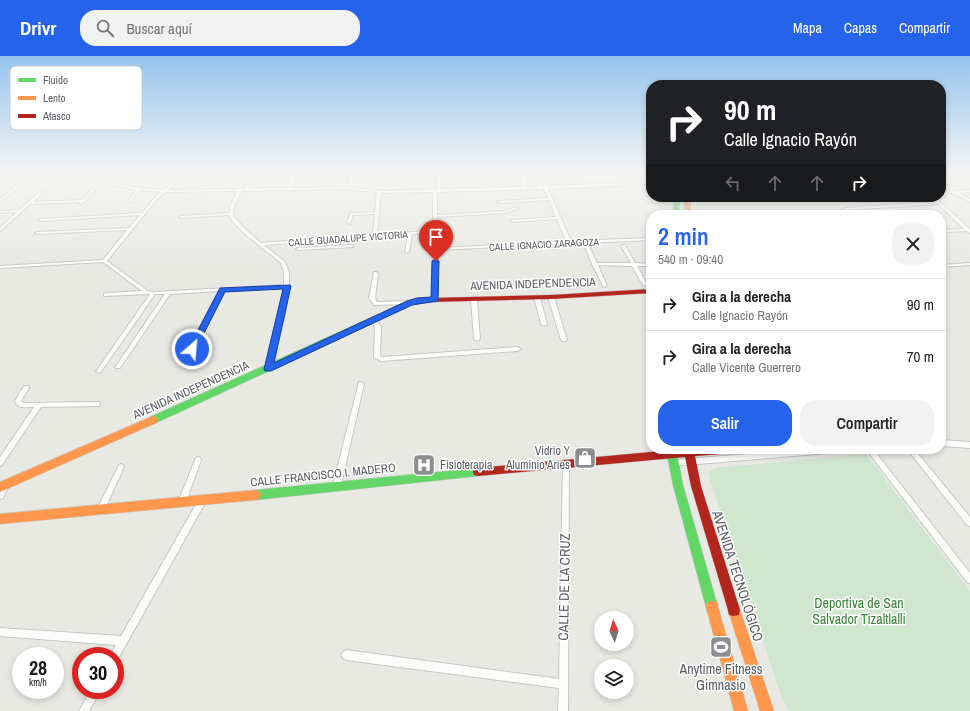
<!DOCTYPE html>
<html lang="es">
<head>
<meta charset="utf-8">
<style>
	body { margin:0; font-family:"Archivo Narrow",sans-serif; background:#f2f2f2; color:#222; height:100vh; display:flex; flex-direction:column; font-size:15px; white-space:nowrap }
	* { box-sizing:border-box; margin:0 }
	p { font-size:13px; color:#767676 }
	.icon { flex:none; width:22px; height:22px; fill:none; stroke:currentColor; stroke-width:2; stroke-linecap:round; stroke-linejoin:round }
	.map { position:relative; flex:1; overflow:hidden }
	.details { position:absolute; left:646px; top:154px; width:300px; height:244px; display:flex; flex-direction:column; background:#fff; border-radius:16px; box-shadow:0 2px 6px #0003 }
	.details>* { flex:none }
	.banner { position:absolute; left:646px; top:24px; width:300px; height:122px; border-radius:16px; box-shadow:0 2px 6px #0003; background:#202124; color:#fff; overflow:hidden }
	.needle { width:26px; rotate:356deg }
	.tools { position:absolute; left:594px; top:555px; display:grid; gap:8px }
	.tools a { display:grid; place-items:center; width:40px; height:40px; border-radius:50%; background:#fff; box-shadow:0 2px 6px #0003; font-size:20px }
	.speed { position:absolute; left:12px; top:591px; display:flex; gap:8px; font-size:20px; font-weight:700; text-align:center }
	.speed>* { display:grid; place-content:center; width:52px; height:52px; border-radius:50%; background:#fff; box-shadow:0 2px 6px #0003; line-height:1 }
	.speed small { font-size:10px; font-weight:400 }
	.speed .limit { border:6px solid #d22; background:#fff; color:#111 }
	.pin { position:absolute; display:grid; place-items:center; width:34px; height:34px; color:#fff; margin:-41px -17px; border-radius:50% 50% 50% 0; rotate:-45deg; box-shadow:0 0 4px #0007 }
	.pin .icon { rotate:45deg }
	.me { position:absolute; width:44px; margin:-22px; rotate:27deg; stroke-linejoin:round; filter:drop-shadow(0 0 3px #0008) }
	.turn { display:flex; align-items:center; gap:14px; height:84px; padding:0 12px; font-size:18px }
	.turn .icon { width:52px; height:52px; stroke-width:2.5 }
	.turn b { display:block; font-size:28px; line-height:34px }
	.lanes { display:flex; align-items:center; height:38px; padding:0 12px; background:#0003; justify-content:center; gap:20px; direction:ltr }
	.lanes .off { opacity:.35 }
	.round { display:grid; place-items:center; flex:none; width:42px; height:42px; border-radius:16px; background:#f2f2f2 }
	.head { display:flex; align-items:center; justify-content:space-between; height:68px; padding:0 12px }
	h1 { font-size:24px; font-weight:600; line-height:30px; color:#2563eb }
	.action { display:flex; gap:8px; margin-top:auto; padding:8px 12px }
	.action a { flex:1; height:46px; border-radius:16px; background:#2563eb; color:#fff; font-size:16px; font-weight:600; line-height:46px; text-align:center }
	.action a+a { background:#f2f2f2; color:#222 }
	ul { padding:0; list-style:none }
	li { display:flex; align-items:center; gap:12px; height:52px; padding:0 12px; border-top:1px solid #e0e0e0 }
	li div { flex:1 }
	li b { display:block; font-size:15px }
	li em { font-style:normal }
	header { display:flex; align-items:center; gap:24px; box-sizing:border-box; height:56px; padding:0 20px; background:#2563eb; color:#fff }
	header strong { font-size:19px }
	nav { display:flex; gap:22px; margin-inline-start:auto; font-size:14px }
	.search { width:280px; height:36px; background:#f2f2f2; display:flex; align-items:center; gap:10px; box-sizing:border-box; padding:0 14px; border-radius:16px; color:#767676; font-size:15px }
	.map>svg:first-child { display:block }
	.green { fill:#d1e6cf }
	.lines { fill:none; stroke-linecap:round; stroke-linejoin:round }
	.street-casing { stroke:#c6c7c6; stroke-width:2 }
	.fast-casing { stroke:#c5c6c4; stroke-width:1 }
	.slow-casing { stroke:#c5c6c4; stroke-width:1 }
	.jam-casing { stroke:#c5c6c4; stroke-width:1 }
	.street { fill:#fcfcfb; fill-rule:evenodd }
	.fast { fill:#63d668; fill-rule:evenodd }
	.slow { fill:#ff974d; fill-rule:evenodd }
	.jam { fill:#b3261e; fill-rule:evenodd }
	.route { fill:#2563eb; stroke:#184099 }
	.labels { text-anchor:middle; stroke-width:3; stroke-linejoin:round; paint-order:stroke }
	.far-street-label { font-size:10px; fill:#5a5d62; stroke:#fff }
	.street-label { font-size:12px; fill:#5a5d62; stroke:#fff }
	.poi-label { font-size:12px; fill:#5a5d62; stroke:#fff; text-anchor:end }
	.near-street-label { font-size:14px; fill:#5a5d62; stroke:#fff }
	.near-park-label { font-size:14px; fill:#37833a; stroke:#fff }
	.near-poi-label { font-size:14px; fill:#5a5d62; stroke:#fff }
	.key { fill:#fff; stroke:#ceced0; stroke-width:1 }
	.key-label { font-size:11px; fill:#5a5d62 }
</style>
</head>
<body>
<header>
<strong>Drivr</strong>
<div class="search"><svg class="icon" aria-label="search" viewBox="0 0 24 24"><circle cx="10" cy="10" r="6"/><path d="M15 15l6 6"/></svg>Buscar aquí</div>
<nav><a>Mapa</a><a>Capas</a><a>Compartir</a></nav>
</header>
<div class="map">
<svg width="970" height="655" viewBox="0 0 970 655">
	<rect width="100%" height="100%" fill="#e9e9e4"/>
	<polygon class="green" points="866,398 970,535 970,655 789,655 781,640 708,417 714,412"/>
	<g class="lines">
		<g class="street-casing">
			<g id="street">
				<polygon points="1,115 7,115 0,118 0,116"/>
				<polygon points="13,115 18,115 0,125 0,122"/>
				<polygon points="33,115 38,115 0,146 0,143"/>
				<path d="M50 115H59L139 132 164 134 169 130 180 115H184L171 132 169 134 244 133 254 115H258L248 132H287L294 115H298L291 132 347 131 351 115H355L351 132 386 135 437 133 436 115H440L441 133 523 131 520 120 522 119 524 120 527 131H539L532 115H536L543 130 651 126V128L548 133 571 185 651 182V184L437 194 438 244 435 246 432 244 433 177 412 178 409 196 407 197 405 196 408 179 264 189 284 205 286 208 289 216V230L285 259 270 314H266L265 313 279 259 284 232 224 235 188 306 185 308 182 306 219 235 170 238 120 312H116L115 311 116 310 165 238H155L101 316 99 317 96 315 97 314 150 238 104 240V238L106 237 142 235 103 206 0 212V210L103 204 127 174 37 178 35 177 37 176 129 172 140 159 40 165 38 164 40 163 142 157 156 140 161 136 140 134 131 146H130L128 145 137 134ZM344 133 377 136 375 156 350 157 347 167 350 168 353 159 375 158 373 178 261 187 245 173 233 160 234 151 241 135ZM544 133 548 142 499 145 497 146 499 147 549 144 556 161 512 164 510 165 512 166 557 163 566 186 437 192V177L438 176 437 175V161L505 157 519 152 517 151 505 155 437 159V136ZM237 135 230 151 229 157 181 160 179 161 181 162 229 159 233 166 246 179 281 207 284 216V229L153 236 148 235 107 205 158 142 166 136ZM433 136V175L377 178 381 137Z"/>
				<polygon points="203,115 207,115 198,127 221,126 223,127 221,128 196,129 194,131 192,131 192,129"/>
				<polygon points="644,115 648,115 651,119 651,122"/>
				<polygon points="92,133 95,134 84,146 81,148 80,148 79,146 30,148 0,175 0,172 17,156 0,157 0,155 19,154 40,135 43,136 33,146 82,144"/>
				<polygon points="970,134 970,136 959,137 970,143 970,146 953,137 941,138 941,136"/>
				<polygon points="665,141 669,141 678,148 675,149"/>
				<polygon points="930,141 934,141 970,173 970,177 967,175 941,176 941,174 964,173 938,148 845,154 843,153 845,152 935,146"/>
				<polygon points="351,189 353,190 353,191 298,194 296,193 298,192"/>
				<polygon points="621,189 625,189 635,207 651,208 651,210 637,210 647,228 647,229 643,229 632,210 598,209 607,230 605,231 603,230 592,208 585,191 587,190 589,190 597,207 631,207 621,190"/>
				<polygon points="647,195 651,195 651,201 649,201 647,196"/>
				<polygon points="970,207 970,209 941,211 941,209"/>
				<polygon points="374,216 376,216 378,217 375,242 377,246 410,245 413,247 412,248 374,249 369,242"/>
				<polygon points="537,239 540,241 547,268 546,269 544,270 541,268 534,241"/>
				<polygon points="551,239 554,241 567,284 566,285 562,285 561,284 548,241"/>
				<polygon points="474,241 477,243 480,283 477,285 474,283 471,243"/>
				<polygon points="372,262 374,263 381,270 380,300 382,301 518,291 521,293 518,295 381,305 375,302 374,301 375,270 369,264"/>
				<polygon points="359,326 361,326 364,328 341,429 340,431 337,432 334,431 333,429"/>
				<path d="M24 330H28L29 332 21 345 23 347 97 346H99L100 348 99 350H97L41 351 2 409 0 410V401L34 351C27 351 17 353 15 345Z"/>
				<polygon points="941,384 970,386 970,392 941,390"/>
				<polygon points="809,393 844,393 843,395 841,396 673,410 671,409 670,407 671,405 673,404"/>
				<polygon points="866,393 873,393 970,517 970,527 967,526"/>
				<polygon points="907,393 914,393 970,461 970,470 967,469"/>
				<polygon points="198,401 200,402 201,404 186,446 185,448 182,449 179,448 178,446 195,404 196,402"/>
				<polygon points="566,404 568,405 569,407 568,655 558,655 559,632 346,604 343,602 341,599 343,596 346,594 559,623 563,407 564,405"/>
				<polygon points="121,408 123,409 124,411 104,455 101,456 98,455 97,453 119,409"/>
				<polygon points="5,426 8,427 9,429 3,442 0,443 0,432 2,427"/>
				<polygon points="202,442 205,443 206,445 205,447 118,603 115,605 115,600 110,600 116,589 0,580 0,572 121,580 199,443"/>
				<polygon points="91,634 101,634 89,655 79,655"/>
			</g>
		</g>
		<g class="fast-casing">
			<g id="fast">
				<polygon points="674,141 680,141 679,159 673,159"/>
				<polygon points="430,242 434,244 433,246 415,248 156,367 150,367 148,364 150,361 410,244"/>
				<polygon points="666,393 676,393 683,429 718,551 717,556 712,557 707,556 706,551 673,429"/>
				<polygon points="478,412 482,413 483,416 482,419 478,420 256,444 252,442 251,439 252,436 256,434"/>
			</g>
		</g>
		<g class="slow-casing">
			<g id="slow">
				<polygon points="684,141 690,141 691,159 685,159"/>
				<polygon points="153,360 156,361 158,364 156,367 0,436 0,426"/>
				<polygon points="256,434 260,436 261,439 260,442 256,444 0,468 0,458"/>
				<polygon points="712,545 717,546 718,551 748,655 734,655 706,551 707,546"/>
				<polygon points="734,548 739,549 740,554 774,655 760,655 728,554 729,549"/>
			</g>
		</g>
		<g class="jam-casing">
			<g id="jam">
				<polygon points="651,233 651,237 551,243 430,246 426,244 430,242 551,239"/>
				<polygon points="683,393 737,393 736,396 732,397 695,400 701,430 740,554 739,559 734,560 729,559 728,554 691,430 685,401 478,420 474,419 473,416 474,413 478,412"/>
			</g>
		</g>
		<use href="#street" class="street"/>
		<use href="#fast" class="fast"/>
		<use href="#slow" class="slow"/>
		<use href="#jam" class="jam"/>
	</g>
	<linearGradient id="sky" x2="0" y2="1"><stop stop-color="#94c4ee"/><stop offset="0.56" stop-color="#f5f5f3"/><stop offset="1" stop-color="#f5f5f3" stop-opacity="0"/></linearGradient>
	<rect width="970" height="207" fill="url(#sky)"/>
	<polygon class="route" points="436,203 439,205 438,245 412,249 271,315 265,315 264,313 283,233 225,236 195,295 192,296 188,293 220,232 290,229 291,230 274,307 407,245 417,242 431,241 432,205"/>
	<defs>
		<g id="shop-square" transform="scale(1.15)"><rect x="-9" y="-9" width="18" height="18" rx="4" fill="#8c8e90" stroke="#fff"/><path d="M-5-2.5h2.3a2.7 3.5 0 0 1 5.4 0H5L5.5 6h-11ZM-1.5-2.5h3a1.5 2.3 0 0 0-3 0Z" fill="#fff"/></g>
		<g id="hospital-square" transform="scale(1.15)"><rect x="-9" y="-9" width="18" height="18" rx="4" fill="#8c8e90" stroke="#fff"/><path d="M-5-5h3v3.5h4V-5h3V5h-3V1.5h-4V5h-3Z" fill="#fff"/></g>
		<g id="stadium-square" transform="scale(1.15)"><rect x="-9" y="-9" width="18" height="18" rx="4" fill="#8c8e90" stroke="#fff"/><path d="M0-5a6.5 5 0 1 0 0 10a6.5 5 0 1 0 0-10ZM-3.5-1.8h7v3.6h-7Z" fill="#fff"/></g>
	</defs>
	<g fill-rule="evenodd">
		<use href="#shop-square" x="585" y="402"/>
		<use href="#hospital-square" x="424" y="409"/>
		<use href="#stadium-square" x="721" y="591"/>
	</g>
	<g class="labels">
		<g class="far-street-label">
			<text transform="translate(348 182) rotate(-4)" y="4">CALLE GUADALUPE VICTORIA</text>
			<text transform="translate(544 188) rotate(-3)" y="4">CALLE IGNACIO ZARAGOZA</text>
		</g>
		<g class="street-label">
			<text transform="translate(533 228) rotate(-2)" y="4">AVENIDA INDEPENDENCIA</text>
			<text transform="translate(191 334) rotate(-24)" y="4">AVENIDA INDEPENDENCIA</text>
			<text transform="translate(323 419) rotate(-6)" y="4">CALLE FRANCISCO I. MADERO</text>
		</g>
		<g class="poi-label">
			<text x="570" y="399">Vidrio Y<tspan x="570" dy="14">Aluminio Aries</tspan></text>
			<text x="440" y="413" text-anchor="start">Fisioterapia</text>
		</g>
		<g class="near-street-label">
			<text transform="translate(738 520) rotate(72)" y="5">AVENIDA TECNOLÓGICO</text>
			<text transform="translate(564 531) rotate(-89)" y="5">CALLE DE LA CRUZ</text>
		</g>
		<g class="near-park-label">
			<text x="859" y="552">Deportiva de San<tspan x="859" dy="16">Salvador Tizaltlalli</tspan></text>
		</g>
		<g class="near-poi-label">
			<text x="721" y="618">Anytime Fitness<tspan x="721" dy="16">Gimnasio</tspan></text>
		</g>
	</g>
	<rect x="10" y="10" width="132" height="64" rx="6" class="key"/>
	<rect x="18" y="22" width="18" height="4" fill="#63d668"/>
	<rect x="18" y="40" width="18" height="4" fill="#ff974d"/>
	<rect x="18" y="58" width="18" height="4" fill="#b3261e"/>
	<g class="key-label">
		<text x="43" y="28">Fluido</text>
		<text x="43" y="46">Lento</text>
		<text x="43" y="64">Atasco</text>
	</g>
</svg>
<div class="tools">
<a><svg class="needle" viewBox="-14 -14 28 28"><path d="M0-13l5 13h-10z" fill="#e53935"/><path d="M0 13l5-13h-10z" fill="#767676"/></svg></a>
<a><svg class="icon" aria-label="layers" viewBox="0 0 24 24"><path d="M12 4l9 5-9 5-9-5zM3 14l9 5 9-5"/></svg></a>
</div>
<div class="speed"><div>28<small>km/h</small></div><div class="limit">30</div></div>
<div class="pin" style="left:436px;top:205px;background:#d93025"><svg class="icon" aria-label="arrive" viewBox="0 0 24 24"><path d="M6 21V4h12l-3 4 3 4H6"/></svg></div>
<svg class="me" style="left:192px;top:293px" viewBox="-20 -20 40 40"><circle r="17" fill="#2563eb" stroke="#fff" stroke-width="3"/><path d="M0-11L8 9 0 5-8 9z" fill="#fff"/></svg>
<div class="banner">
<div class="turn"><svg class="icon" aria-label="right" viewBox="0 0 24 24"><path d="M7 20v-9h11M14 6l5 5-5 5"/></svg><div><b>90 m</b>Calle Ignacio Rayón</div></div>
<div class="lanes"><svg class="icon off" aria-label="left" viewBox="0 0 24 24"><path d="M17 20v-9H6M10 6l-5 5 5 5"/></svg><svg class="icon off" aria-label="ahead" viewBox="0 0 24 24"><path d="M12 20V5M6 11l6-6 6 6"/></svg><svg class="icon off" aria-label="ahead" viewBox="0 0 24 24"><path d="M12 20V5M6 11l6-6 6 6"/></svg><svg class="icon" aria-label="right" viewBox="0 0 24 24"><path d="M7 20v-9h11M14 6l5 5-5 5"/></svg></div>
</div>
<section class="details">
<div class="head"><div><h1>2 min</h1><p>540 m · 09:40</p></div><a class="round"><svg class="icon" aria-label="close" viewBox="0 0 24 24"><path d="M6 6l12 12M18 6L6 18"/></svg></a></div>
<ul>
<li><svg class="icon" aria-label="right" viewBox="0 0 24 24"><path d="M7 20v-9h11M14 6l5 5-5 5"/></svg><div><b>Gira a la derecha</b><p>Calle Ignacio Rayón</p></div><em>90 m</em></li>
<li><svg class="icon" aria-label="right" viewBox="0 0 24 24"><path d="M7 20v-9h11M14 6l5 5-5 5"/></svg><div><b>Gira a la derecha</b><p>Calle Vicente Guerrero</p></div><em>70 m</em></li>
</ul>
<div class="action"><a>Salir</a><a>Compartir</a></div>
</section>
</div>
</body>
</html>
